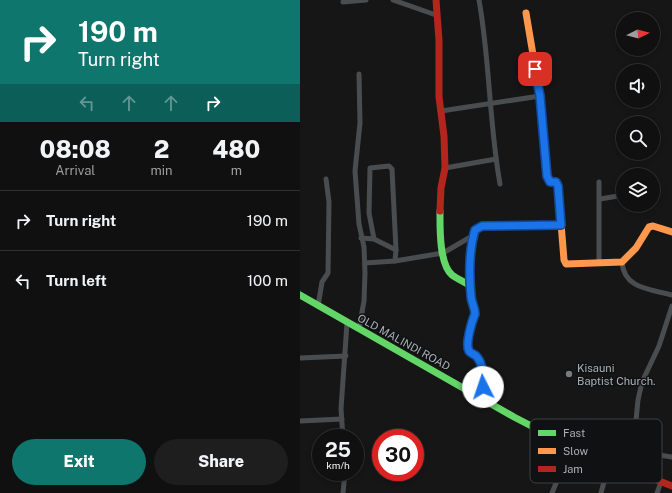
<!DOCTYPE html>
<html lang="en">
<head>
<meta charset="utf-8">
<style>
	body { margin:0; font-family:"Public Sans",sans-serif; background:#1e1e1e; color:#f1f3f6; height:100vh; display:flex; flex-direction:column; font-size:15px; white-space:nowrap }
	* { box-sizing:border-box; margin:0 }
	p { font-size:13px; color:#9c9d9f }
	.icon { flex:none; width:22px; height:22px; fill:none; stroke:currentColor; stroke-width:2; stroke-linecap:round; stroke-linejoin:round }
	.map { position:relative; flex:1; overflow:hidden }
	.sheet { display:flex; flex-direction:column; background:#101010; width:300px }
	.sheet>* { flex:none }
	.top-card { background:#0f766e; color:#fff; overflow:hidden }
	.needle { width:26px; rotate:84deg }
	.buttons { position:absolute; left:316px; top:12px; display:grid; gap:8px }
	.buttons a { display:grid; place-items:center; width:44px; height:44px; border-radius:50%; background:#101010; box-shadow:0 2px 6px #0003,0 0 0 1px #303030; font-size:20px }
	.speed { position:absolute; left:12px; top:429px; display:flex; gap:8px; font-size:20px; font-weight:700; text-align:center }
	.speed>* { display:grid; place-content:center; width:52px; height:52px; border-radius:50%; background:#101010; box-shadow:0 2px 6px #0003,0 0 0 1px #303030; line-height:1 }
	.speed small { font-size:10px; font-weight:400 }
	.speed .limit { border:6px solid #d22; background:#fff; color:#111 }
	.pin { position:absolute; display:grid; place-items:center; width:34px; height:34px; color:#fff; margin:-17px; border-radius:8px; box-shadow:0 2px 6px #0006 }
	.me { position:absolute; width:44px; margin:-22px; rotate:356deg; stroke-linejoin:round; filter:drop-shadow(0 0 3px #0008) }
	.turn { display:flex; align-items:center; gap:14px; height:84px; padding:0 12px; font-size:18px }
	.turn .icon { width:52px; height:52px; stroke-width:2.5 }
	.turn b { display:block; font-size:28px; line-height:34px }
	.lanes { display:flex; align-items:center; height:38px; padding:0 12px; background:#0003; justify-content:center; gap:20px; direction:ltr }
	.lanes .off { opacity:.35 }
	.eta { display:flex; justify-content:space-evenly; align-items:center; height:68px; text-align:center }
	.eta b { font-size:24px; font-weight:800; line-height:28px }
	.action { display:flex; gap:8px; margin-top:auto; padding:8px 12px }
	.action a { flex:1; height:46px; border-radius:24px; background:#0f766e; color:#fff; font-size:16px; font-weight:800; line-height:46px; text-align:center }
	.action a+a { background:#1e1e1e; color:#f1f3f6 }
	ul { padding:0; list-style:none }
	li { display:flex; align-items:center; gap:12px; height:60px; padding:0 12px; border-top:1px solid #303030 }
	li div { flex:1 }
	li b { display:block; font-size:15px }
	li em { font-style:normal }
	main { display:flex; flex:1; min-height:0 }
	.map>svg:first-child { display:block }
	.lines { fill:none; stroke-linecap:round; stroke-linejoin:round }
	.street { stroke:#4a4d4f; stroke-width:5 }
	.fast { stroke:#63d668; stroke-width:7 }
	.slow { stroke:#ff974d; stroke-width:7 }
	.jam { stroke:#b3261e; stroke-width:7 }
	.route-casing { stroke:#114b97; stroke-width:10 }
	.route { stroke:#1a73e8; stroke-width:7 }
	.poi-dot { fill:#757b7e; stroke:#101112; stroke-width:1.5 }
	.labels { text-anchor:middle; stroke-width:3; stroke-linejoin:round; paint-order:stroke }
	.street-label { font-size:11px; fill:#a8b1b6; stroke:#101112 }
	.poi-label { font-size:11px; fill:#a8b1b6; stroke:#101112; text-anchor:start }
	.key { fill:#101112; stroke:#3e4143; stroke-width:1 }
	.key-label { font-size:11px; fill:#a8b1b6 }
</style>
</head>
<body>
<main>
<section class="sheet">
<div class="top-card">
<div class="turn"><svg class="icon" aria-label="right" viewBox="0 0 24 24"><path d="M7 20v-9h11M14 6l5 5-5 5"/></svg><div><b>190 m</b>Turn right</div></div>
<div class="lanes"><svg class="icon off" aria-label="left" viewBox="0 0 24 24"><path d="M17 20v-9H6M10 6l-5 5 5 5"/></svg><svg class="icon off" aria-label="ahead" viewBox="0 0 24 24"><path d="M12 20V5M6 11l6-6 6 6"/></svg><svg class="icon off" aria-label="ahead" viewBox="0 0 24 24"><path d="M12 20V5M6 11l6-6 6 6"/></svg><svg class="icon" aria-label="right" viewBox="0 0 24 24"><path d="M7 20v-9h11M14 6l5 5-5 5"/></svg></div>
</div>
<div class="eta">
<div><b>08:08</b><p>Arrival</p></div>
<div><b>2</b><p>min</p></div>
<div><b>480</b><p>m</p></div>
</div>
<ul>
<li><svg class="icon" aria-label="right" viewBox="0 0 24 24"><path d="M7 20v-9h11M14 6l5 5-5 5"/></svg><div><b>Turn right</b></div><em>190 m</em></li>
<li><svg class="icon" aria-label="left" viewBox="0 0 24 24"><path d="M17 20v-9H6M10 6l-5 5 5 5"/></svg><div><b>Turn left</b></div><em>100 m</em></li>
</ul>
<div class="action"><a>Exit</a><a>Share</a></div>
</section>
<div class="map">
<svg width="372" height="493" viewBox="0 0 372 493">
	<rect width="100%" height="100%" fill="#161616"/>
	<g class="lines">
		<g class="street">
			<polyline points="93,0 136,15"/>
			<path d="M179 0C190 61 189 123 200 184"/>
			<polyline points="43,2 66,0"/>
			<polyline points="59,74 60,123 55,171 59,224 64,247 65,273 64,301 59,329"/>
			<polyline points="141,111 240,96"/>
			<polyline points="145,168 196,159"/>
			<polyline points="300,199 318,196 323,191"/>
			<path d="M174 235 170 280 171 301 175 314C172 321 165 344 169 351 171 354 175 354 177 357 186 368 184 384 179 396"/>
			<polyline points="61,238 74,239 96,250 95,261"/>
			<polyline points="74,239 69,213 70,168 89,166 92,169 96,250"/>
			<polyline points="299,262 299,182"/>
			<path d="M322 262C324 289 350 289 372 295"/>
			<polyline points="65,263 95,261 143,253 174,235 178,227 181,226 261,225"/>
			<polyline points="18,306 22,282 28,273 29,202 26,179"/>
			<polyline points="0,358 46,356"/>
			<polyline points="0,421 42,419"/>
			<polyline points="43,438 41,409 47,323"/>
			<polyline points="333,451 372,457"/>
			<polyline points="328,469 333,451 338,400 342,382 359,346 372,306"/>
			<polyline points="43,493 45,472"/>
			<polyline points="252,493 271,447"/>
			<polyline points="301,493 309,463"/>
			<polyline points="357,493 361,482"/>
		</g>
		<g class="fast">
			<path d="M140 211C140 227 139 264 152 275 157 279 165 282 171 286"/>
			<polyline points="0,295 214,417 268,445"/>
		</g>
		<polyline class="slow" points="226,13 240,96 247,176 250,182 256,182 258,186 264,260 266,264 322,262 336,248 349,227 353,226 372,232"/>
		<g class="jam">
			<polyline points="136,0 139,40 139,97 144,136 145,168 141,188 140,211"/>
			<polyline points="268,445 372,486"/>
		</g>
	</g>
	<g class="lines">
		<g class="route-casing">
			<path id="route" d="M183 387C184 378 183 364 177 357 175 354 171 354 169 351 165 344 172 321 175 314 175 307 171 302 171 296 169 275 169 250 175 230L182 226 261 225 258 186 256 182H250L247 176 240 96 235 69"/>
		</g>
		<use href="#route" class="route"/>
	</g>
	<circle class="poi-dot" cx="269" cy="374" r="4"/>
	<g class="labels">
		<g class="street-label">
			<text transform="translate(104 342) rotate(29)" y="4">OLD MALINDI ROAD</text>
		</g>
		<g class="poi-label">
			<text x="277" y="372">Kisauni<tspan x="277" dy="13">Baptist Church.</tspan></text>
		</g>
	</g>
	<rect x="230" y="419" width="132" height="64" rx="6" class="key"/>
	<rect x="238" y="430" width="18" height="6" fill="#63d668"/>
	<rect x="238" y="448" width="18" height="6" fill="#ff974d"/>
	<rect x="238" y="466" width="18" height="6" fill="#b3261e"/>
	<g class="key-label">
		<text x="263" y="437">Fast</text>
		<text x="263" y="455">Slow</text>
		<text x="263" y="473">Jam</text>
	</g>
</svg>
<div class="buttons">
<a><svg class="needle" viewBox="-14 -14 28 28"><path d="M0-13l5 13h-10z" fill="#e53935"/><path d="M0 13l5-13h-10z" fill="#9c9d9f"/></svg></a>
<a><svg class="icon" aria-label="sound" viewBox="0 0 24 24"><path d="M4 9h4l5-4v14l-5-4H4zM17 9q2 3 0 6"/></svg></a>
<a><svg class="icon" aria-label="search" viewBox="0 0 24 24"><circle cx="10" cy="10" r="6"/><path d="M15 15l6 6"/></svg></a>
<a><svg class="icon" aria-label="layers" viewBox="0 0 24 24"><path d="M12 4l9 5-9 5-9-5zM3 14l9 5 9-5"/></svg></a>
</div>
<div class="speed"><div>25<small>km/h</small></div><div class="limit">30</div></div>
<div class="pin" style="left:235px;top:69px;background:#d93025"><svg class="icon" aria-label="arrive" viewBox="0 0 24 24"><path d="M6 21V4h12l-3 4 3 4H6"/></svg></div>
<svg class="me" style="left:183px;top:387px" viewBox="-20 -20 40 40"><circle r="19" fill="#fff"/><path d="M0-13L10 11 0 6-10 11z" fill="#1a73e8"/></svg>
</div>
</main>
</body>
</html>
